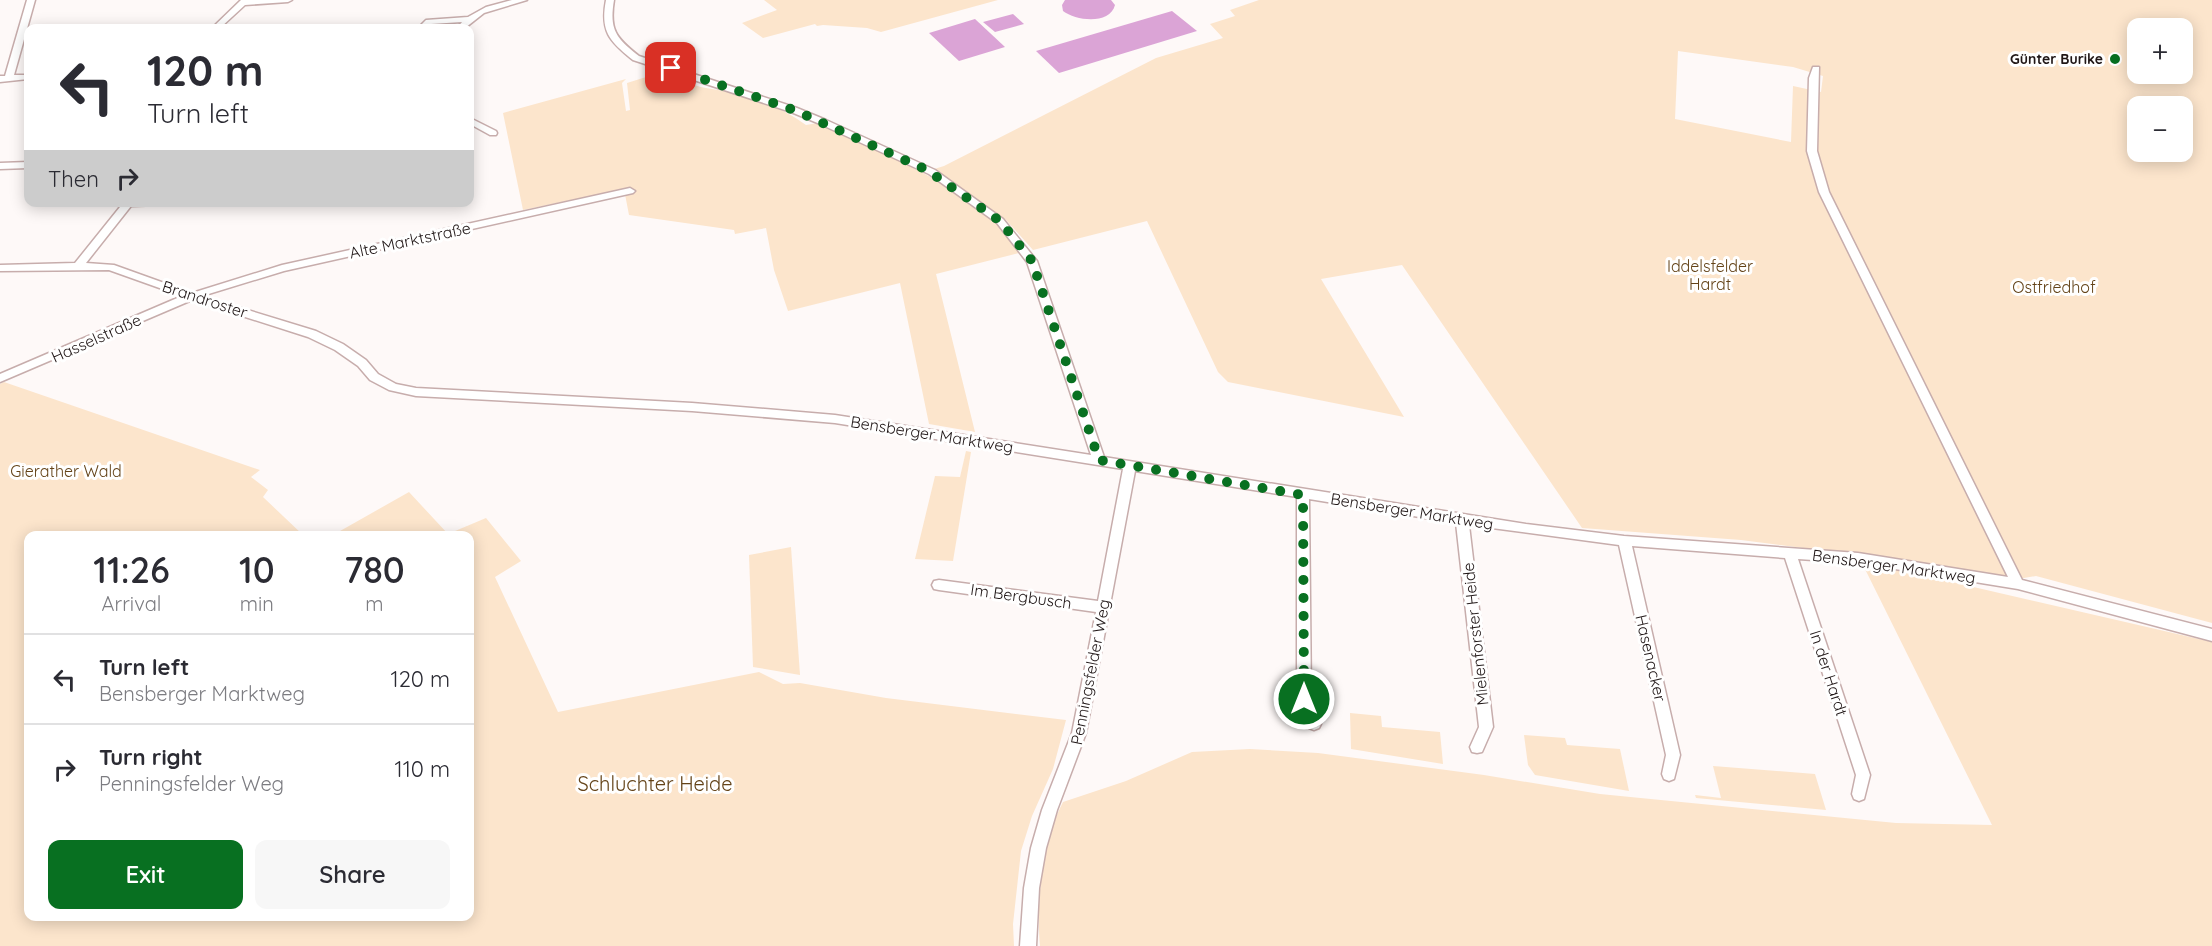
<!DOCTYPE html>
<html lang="en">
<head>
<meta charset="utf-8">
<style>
	body { margin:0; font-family:Quicksand,sans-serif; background:#f7f7f7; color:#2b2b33; height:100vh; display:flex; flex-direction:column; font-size:22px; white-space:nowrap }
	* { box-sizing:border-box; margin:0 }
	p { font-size:20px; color:#7c7c81 }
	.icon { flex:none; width:33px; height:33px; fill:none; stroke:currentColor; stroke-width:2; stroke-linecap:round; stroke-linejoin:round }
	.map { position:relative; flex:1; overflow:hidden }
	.details { position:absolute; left:24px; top:531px; width:450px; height:390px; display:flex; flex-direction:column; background:#fff; border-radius:12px; box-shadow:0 3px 15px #0003 }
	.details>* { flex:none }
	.top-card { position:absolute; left:24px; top:24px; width:450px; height:183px; border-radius:12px; box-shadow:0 3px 15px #0003; background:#fff; color:#2b2b33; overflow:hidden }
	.tools { position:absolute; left:2127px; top:18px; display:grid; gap:12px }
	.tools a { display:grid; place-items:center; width:66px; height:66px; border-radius:12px; background:#fff; box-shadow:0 3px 15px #0003; font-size:30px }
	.pin { position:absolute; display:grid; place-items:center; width:51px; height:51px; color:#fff; margin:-26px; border-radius:12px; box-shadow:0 3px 9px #0006 }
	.me { position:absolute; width:66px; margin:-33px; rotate:0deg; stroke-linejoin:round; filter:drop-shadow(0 0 4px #0008) }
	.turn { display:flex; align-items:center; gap:21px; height:126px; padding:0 24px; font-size:27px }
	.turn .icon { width:78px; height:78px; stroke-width:2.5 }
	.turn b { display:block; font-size:42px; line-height:51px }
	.then { display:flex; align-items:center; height:57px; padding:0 24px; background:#0003; gap:12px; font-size:22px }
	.eta { display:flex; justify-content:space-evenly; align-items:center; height:102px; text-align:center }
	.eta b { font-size:36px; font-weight:600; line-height:42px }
	.primary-button { display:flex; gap:12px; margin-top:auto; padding:12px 24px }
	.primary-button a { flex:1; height:69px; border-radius:12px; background:#087021; color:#fff; font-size:24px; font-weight:600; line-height:69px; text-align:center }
	.primary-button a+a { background:#f7f7f7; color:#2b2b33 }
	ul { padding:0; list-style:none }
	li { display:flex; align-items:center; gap:18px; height:90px; padding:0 24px; border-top:2px solid #e1e1e2 }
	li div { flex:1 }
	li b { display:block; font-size:22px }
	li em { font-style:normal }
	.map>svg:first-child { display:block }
	.green { fill:#fce5cc; fill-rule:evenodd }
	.water { fill:#dba4d6 }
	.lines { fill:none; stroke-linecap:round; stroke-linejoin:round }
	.minor-casing { stroke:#c7adac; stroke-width:3 }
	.minor { fill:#fff; fill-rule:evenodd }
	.route { stroke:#087021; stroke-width:10; stroke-dasharray:0 18 }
	.poi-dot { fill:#087021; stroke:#fff; stroke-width:2 }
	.labels { text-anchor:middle; stroke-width:6; stroke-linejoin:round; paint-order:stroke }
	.far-poi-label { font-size:14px; font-weight:bold; fill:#201717; stroke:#fff; text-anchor:end }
	.street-label { font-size:16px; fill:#201717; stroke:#fff }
	.park-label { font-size:16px; fill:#644318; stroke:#fff }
	.near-park-label { font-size:20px; fill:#644318; stroke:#fff }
</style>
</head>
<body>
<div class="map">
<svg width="2212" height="946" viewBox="0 0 2212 946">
	<rect width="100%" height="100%" fill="#fef9f8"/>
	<g class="green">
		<polygon points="764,0 998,0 881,32 867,28 823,25 817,26 815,24 763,38 742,23 777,10"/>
		<path d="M1259 0H2212V623L2036 576 2012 580 1858 555 1741 540 1582 528 1402 265 1321 279 1404 417 1228 382 1218 372 1147 221 1033 250 1006 220 937 171 931 170 944 166 1156 58 1223 38 1210 24 1235 16 1230 10ZM2138 28H2182V74H2138ZM1678 51 1793 67 1823 76 1821 92 1793 86 1791 142 1675 119ZM2138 106H2182V152H2138Z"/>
		<path d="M662 72C676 77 692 86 706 88 741 93 777 104 806 125L818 123C891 158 971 186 1023 252L936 274 975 432 929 424 900 283 788 311 774 270 766 228 735 234 734 230 629 215 624 189 523 210 503 113 626 79 622 83 626 111 630 110 627 83Z"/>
		<polygon points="4,382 260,470 251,477 268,490 263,497 303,535 28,536 28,916 470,916 470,536 333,535 409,492 448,534 486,518 521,561 495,577 558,712 759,672 783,684 800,683 886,698 1066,720 1053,769 1032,816 1021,851 1013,924 1014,946 0,946 0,384"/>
		<polygon points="966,451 971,452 953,561 915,559 935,476 960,477"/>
		<polygon points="791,547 800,675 753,667 749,555"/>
		<path d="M1861 561 2212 642V946H1040C1036 902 1042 842 1063 802L1126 781 1192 752 1250 749 1318 753 1484 775 1600 794 1896 823 1992 825Z"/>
		<polygon points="1350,713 1381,716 1382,727 1440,732 1443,764 1351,749"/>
		<polygon points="1524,735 1565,738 1567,745 1620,749 1629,791 1535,775 1528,765"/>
		<polygon points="1713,766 1815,774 1826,810 1696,798 1695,795 1721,798"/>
	</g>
	<g class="water">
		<path d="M1065 0H1111L1115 5C1110 25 1076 21 1063 11L1062 5Z"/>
		<polygon points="1172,11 1197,31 1059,73 1036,51"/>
		<polygon points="1013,14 1024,24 995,32 983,22"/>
		<polygon points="975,19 1005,47 959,61 929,33"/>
	</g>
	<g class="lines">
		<g class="minor-casing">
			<g id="minor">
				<polygon points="27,0 35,0 14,75 28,75 28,79 0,82 0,76 5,76"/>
				<polygon points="241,0 292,0 288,2 245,5 220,28 212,28"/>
				<polygon points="512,0 527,0 484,13 465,28 457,28 462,22 431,24 426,28 418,28 426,20 468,17 486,7"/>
				<path d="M606 0H614C609 30 616 38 639 56L797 108 826 120 935 170 1003 219 1037 261 1104 457 1526 524 1624 536 1858 553 2008 577 1819 192 1807 151 1809 78 1813 67H1819L1817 151 1829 192 2022 580 2212 629V641L2018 589 1858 563 1798 559 1870 775 1864 799 1859 801 1854 799 1852 794 1856 775 1785 558 1632 546 1680 755 1674 779 1669 781 1664 779 1662 774 1666 755 1619 545 1469 525 1493 727 1482 752 1477 753 1472 752 1470 747 1479 727 1456 523 1309 499 1311 699 1321 724 1319 728 1314 730 1309 728 1297 699V497L1135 471 1086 733 1057 810 1046 848 1039 888 1036 946H1020L1024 888 1031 848 1042 810 1072 733 1096 612 939 590 934 589 932 585 934 581 939 580 1098 601 1123 469 835 423 692 411 416 396 389 390 370 380 358 366 335 350 308 337 192 300 0 382V374L182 296 109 270 0 271V265L75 263 124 202H165L161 205 131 206 86 263 114 265 192 293 282 265 630 188 635 191 633 193 284 271 202 296 316 331 343 344 366 360 378 374 396 384 416 388 692 403 835 415 1091 455 1027 262 997 223 929 174 820 124 791 112 633 60C609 41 600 31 606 0Z"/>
				<polygon points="470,118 496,131 497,133 496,135 490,135 470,124"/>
				<polygon points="28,162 28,168 0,169 0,163"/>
			</g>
		</g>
		<use href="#minor" class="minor"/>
	</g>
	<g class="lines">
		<polyline class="route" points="671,68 794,110 927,170 1000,221 1032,261 1099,460 1303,495 1304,699"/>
	</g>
	<circle class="poi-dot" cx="2115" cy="59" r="6"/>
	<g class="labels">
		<g class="far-poi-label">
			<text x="2103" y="64">Günter Burike</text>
		</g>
		<g class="street-label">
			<text transform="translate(410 240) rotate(-12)" y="6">Alte Marktstraße</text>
			<text transform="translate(205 299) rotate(18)" y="6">Brandroster</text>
			<text transform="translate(96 338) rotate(-24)" y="6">Hasselstraße</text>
			<text transform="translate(932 434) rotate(9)" y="6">Bensberger Marktweg</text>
			<text transform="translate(1412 511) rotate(9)" y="6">Bensberger Marktweg</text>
			<text transform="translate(1894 566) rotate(8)" y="6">Bensberger Marktweg</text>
			<text transform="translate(1021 596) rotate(8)" y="6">Im Bergbusch</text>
			<text transform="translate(1475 634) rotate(-96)" y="6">Mielenforster Heide</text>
			<text transform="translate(1651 658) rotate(77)" y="6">Hasenacker</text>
			<text transform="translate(1090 672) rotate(-79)" y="6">Penningsfelder Weg</text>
			<text transform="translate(1829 673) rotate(72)" y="6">In der Hardt</text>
		</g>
		<g class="park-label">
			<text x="1710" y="272">Iddelsfelder<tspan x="1710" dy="18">Hardt</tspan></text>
			<text x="2054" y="293">Ostfriedhof</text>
			<text x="66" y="477">Gierather Wald</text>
		</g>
		<g class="near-park-label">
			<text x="655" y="791">Schluchter Heide</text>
		</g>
	</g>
</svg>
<div class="tools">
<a>+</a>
<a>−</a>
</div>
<div class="pin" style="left:671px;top:68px;background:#d93025"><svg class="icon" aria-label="arrive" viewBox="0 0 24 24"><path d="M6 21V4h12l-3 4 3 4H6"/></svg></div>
<svg class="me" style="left:1304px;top:699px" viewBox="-20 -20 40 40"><circle r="17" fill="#087021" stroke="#fff" stroke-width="3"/><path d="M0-11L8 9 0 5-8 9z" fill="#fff"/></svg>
<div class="top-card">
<div class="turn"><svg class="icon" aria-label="left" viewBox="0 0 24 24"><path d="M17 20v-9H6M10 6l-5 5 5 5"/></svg><div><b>120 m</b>Turn left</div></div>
<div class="then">Then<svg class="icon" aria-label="right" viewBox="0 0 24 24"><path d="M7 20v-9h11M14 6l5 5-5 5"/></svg></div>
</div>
<section class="details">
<div class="eta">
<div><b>11:26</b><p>Arrival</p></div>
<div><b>10</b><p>min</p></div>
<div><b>780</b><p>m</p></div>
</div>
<ul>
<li><svg class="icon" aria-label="left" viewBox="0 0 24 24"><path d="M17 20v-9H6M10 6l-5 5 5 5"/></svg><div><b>Turn left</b><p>Bensberger Marktweg</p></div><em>120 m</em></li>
<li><svg class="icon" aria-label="right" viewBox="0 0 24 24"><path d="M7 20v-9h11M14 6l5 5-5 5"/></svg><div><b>Turn right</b><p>Penningsfelder Weg</p></div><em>110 m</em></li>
</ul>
<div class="primary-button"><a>Exit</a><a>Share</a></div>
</section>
</div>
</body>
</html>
